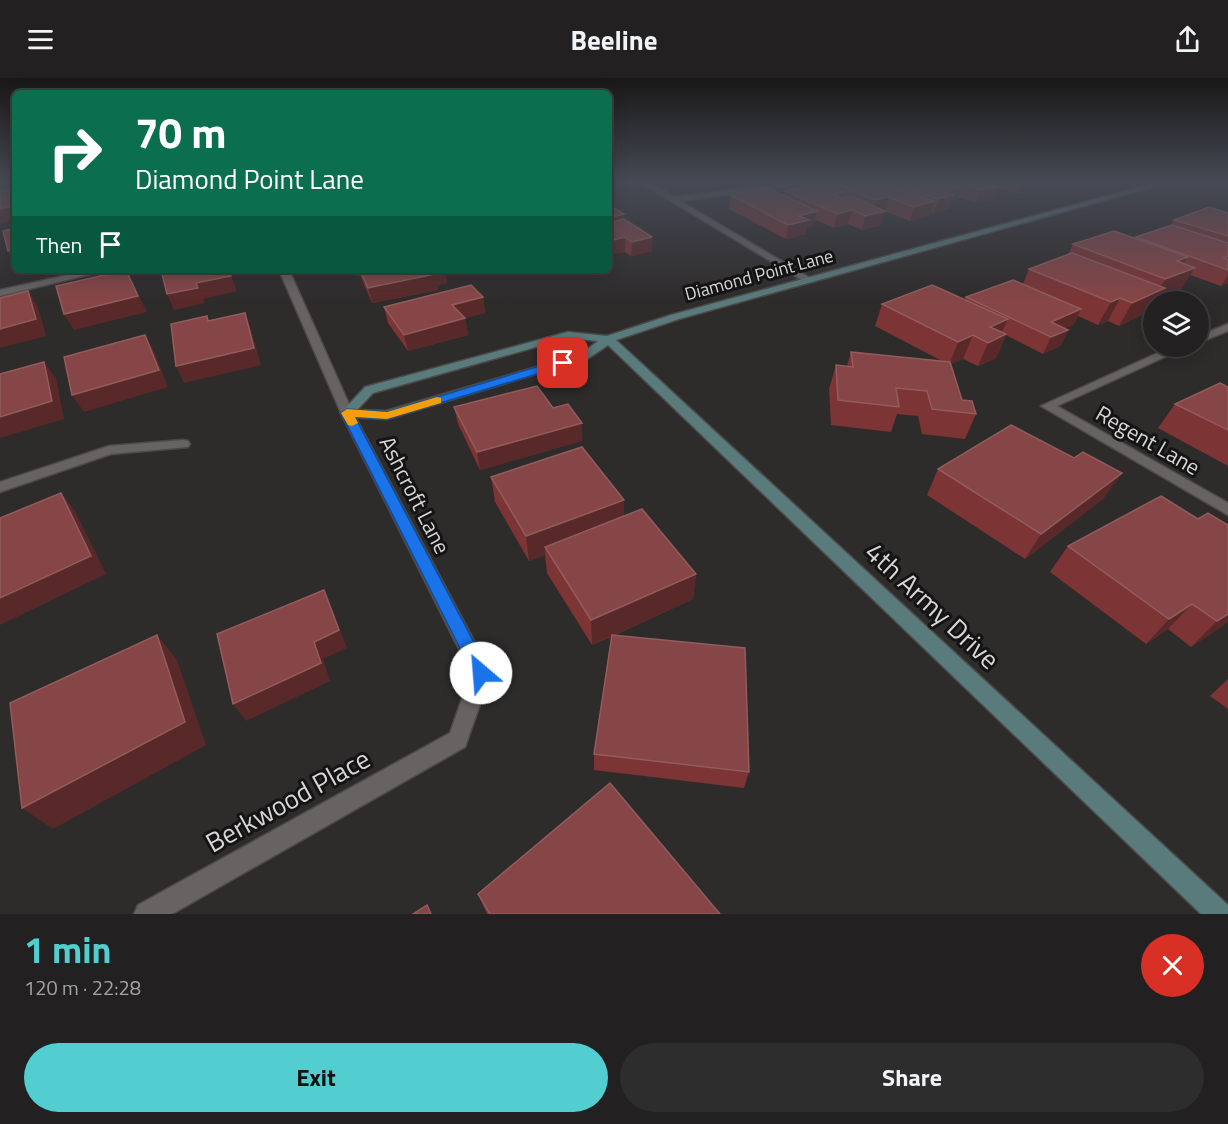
<!DOCTYPE html>
<html lang="en">
<head>
<meta charset="utf-8">
<style>
	body { margin:0; font-family:"Titillium Web",sans-serif; background:#2e2d2d; color:#f1f3f6; height:100vh; display:flex; flex-direction:column; font-size:22px; white-space:nowrap }
	* { box-sizing:border-box; margin:0 }
	p { font-size:20px; color:#a2a3a5 }
	.icon { flex:none; width:33px; height:33px; fill:none; stroke:currentColor; stroke-width:2; stroke-linecap:round; stroke-linejoin:round }
	.map { position:relative; height:836px; overflow:hidden }
	.side { display:flex; flex-direction:column; background:#222020; flex:1 }
	.side>* { flex:none }
	.guide { position:absolute; left:12px; top:12px; width:600px; height:183px; border-radius:9px; box-shadow:0 3px 15px #0003,0 0 0 2px #3f3e3e; background:#0b6e4f; color:#fff; overflow:hidden }
	.buttons { position:absolute; left:1143px; top:213px; display:grid; gap:12px }
	.buttons a { display:grid; place-items:center; width:66px; height:66px; border-radius:50%; background:#222020; box-shadow:0 3px 15px #0003,0 0 0 2px #3f3e3e; font-size:30px }
	.pin { position:absolute; display:grid; place-items:center; width:51px; height:51px; color:#fff; margin:-26px; border-radius:12px; box-shadow:0 3px 9px #0006 }
	.me { position:absolute; width:66px; margin:-33px; rotate:333deg; stroke-linejoin:round; filter:drop-shadow(0 0 4px #0008) }
	.turn { display:flex; align-items:center; gap:21px; height:126px; padding:0 24px; font-size:27px }
	.turn .icon { width:78px; height:78px; stroke-width:2.5 }
	.turn b { display:block; font-size:42px; line-height:51px }
	.then { display:flex; align-items:center; height:57px; padding:0 24px; background:#0003; gap:12px; font-size:22px }
	.round { display:grid; place-items:center; flex:none; width:63px; height:63px; border-radius:32px; background:#2e2d2d }
	.overview { display:flex; align-items:center; justify-content:space-between; height:102px; padding:0 24px }
	h1 { font-size:36px; font-weight:700; line-height:45px; color:#52cdd0 }
	.primary-button { display:flex; gap:12px; margin-top:auto; padding:12px 24px }
	.primary-button a { flex:1; height:69px; border-radius:36px; background:#52cdd0; color:#111; font-size:24px; font-weight:700; line-height:69px; text-align:center }
	.primary-button a+a { background:#2e2d2d; color:#f1f3f6 }
	header { display:flex; justify-content:space-between; align-items:center; height:78px; padding:0 24px; background:#222020; font-size:27px; font-weight:700 }
	.map>svg:first-child { display:block }
	.lines { fill:none; stroke-linecap:round; stroke-linejoin:round }
	.street-casing { stroke:#4c4949; stroke-width:3 }
	.secondary-casing { stroke:#4c4949; stroke-width:3 }
	.street { fill:#676363; fill-rule:evenodd }
	.secondary { fill:#597b7c; fill-rule:evenodd }
	.wall { fill:#7c3435 }
	.shaded-wall { fill:#59292a }
	.building { fill:#864546; stroke:#925c5d; stroke-width:1.5 }
	.route { fill:#1a73e8; stroke:#114b97; stroke-width:1.5 }
	.slow { fill:#f59e0b }
	.labels { text-anchor:middle; stroke-width:6; stroke-linejoin:round; paint-order:stroke }
	.far-street-label { font-size:18px; fill:#d7d5d5; stroke:#151414 }
	.street-label { font-size:22px; fill:#d7d5d5; stroke:#151414 }
	.near-street-label { font-size:27px; fill:#d7d5d5; stroke:#151414 }
</style>
</head>
<body>
<header><svg class="icon" aria-label="menu" viewBox="0 0 24 24"><path d="M4 6h16M4 12h16M4 18h16"/></svg>Beeline<svg class="icon" aria-label="share" viewBox="0 0 24 24"><path d="M12 15V3M7 8l5-5 5 5M5 13v7h14v-7"/></svg></header>
<div class="map">
<svg width="1228" height="836" viewBox="0 0 1228 836">
	<rect width="100%" height="100%" fill="#2e2b2b"/>
	<g class="lines">
		<g class="street-casing">
			<g id="street">
				<polygon points="641,105 650,105 674,119 787,105 814,105 680,123 815,203 807,205"/>
				<polygon points="15,109 15,113 0,116 0,112"/>
				<polygon points="90,192 108,192 0,218 0,212"/>
				<polygon points="279,192 289,192 353,335 491,595 465,669 172,836 134,836 138,827 450,655 471,595 341,335"/>
				<polygon points="1228,246 1228,253 1198,265 1198,258"/>
				<polygon points="1173,268 1189,268 1057,328 1228,425 1228,437 1041,328"/>
				<polygon points="183,362 188,363 190,366 188,369 111,376 0,414 0,404 109,368"/>
			</g>
		</g>
		<g class="secondary-casing">
			<path id="secondary" d="M1154 105H1167L679 241 616 262 1228 827V836H1201L608 267 589 280 387 341 347 339 341 335 365 309 568 254 607 258 671 237ZM568 260 598 263 581 276 386 333 357 332 373 315Z"/>
		</g>
		<use href="#street" class="street"/>
		<use href="#secondary" class="secondary"/>
	</g>
	<g class="wall">
		<polygon points="830,105 1033,105 1030,112 1017,116 999,110 994,121 976,125 958,119 957,122 951,124 949,131 934,135 931,134 930,137 910,143 884,133 881,147 862,152 848,146 834,150 816,142 814,147 807,149 806,156 786,161 729,131 731,117 784,118 785,113 830,108"/>
		<polygon points="609,127 624,141 652,159 652,173 631,178 625,174 609,177"/>
		<polygon points="1228,135 1228,205 1221,208 1190,197 1181,211 1159,220 1157,224 1154,224 1152,232 1119,248 1108,243 1098,247 1078,238 1073,247 1065,250 1068,252 1060,268 1043,276 1006,257 996,280 978,288 963,281 951,286 962,322 976,336 965,361 922,356 918,338 897,336 891,354 831,347 829,311 836,287 847,288 851,274 942,283 875,248 882,226 965,221 966,219 1023,206 1029,191 1068,177 1073,166 1135,160 1136,159 1171,147 1174,142"/>
		<polygon points="353,192 444,192 447,205 437,207 438,212 372,225 360,197 356,198"/>
		<polygon points="483,219 485,235 465,240 468,257 408,273 388,245 384,229"/>
		<polygon points="1228,309 1228,388 1158,350 1175,326"/>
		<polygon points="454,329 553,330 582,363 480,392 458,346"/>
		<polygon points="938,391 1104,420 1025,481 927,417"/>
		<polygon points="491,399 624,438 696,496 693,521 615,557 749,694 744,710 594,692 594,676 611,559 592,567 547,495 545,477 529,483 495,424"/>
		<polygon points="1198,441 1228,447 1228,544 1191,569 1168,551 1146,566 1050,494 1068,468"/>
		<polygon points="1228,601 1228,631 1210,618"/>
		<polygon points="478,816 720,836 487,836"/>
	</g>
	<g class="shaded-wall">
		<polygon points="896,105 902,105 899,115 892,117"/>
		<polygon points="988,105 1001,105 994,121 976,125 981,112"/>
		<polygon points="1021,105 1033,105 1030,112 1017,116"/>
		<polygon points="962,109 957,122 951,124 949,131 934,135 938,121 944,114"/>
		<polygon points="845,114 842,128 834,117"/>
		<polygon points="888,119 885,132 872,136 875,122"/>
		<polygon points="934,123 930,137 910,143 914,129"/>
		<polygon points="15,128 15,143 0,146 0,131"/>
		<polygon points="852,132 848,146 834,150 837,136"/>
		<polygon points="817,133 814,147 807,149 806,156 786,161 788,147 799,138"/>
		<polygon points="885,133 881,147 862,152 865,138"/>
		<polygon points="624,136 624,150 609,154 609,140"/>
		<polygon points="625,159 625,174 609,177 609,163"/>
		<polygon points="652,159 652,173 631,178 632,164"/>
		<polygon points="15,171 15,184 8,173"/>
		<polygon points="1188,179 1177,196 1195,190 1181,211 1159,220 1157,224 1154,224 1154,230 1152,232 1119,248 1132,225 1158,213 1177,183"/>
		<polygon points="126,192 147,234 74,252 64,236"/>
		<polygon points="229,192 237,213 203,221 205,225 174,232 167,216"/>
		<polygon points="355,192 358,192 360,197 356,198"/>
		<polygon points="432,192 444,192 447,205 437,207 438,212 372,225 368,210"/>
		<polygon points="1228,197 1228,205 1221,208"/>
		<polygon points="28,213 38,229 46,258 0,270 0,251"/>
		<polygon points="483,219 485,235 455,243 452,227"/>
		<polygon points="1120,220 1108,243 1098,247 1111,224"/>
		<polygon points="1081,231 1073,247 1048,258 1051,244"/>
		<polygon points="245,235 251,251 261,287 184,305 176,288"/>
		<polygon points="465,240 468,257 408,273 404,257"/>
		<polygon points="1008,241 999,260 1006,256 996,280 978,288 988,265 990,249"/>
		<polygon points="1068,252 1060,268 1043,276 1051,259"/>
		<polygon points="145,257 154,273 168,309 84,334 72,317"/>
		<polygon points="973,257 963,281 949,287 958,264"/>
		<polygon points="44,284 56,300 64,341 0,360 0,339"/>
		<polygon points="582,345 582,363 480,392 477,374"/>
		<polygon points="1122,395 1104,420 1025,481 1041,456"/>
		<polygon points="61,415 75,433 106,496 0,547 0,520"/>
		<polygon points="624,422 624,447 545,469 545,477 529,483 526,458"/>
		<polygon points="696,496 693,521 592,567 591,542"/>
		<polygon points="324,512 332,530 347,570 323,581 330,603 246,643 233,626"/>
		<polygon points="1192,526 1168,551 1146,566 1169,541"/>
		<polygon points="1228,536 1228,544 1191,569 1217,543"/>
		<polygon points="157,557 177,582 206,667 53,751 22,730"/>
	</g>
	<g class="building">
		<polygon points="819,105 823,105 845,114 834,117 844,121 852,119 885,133 865,138 852,132 837,136 785,113"/>
		<polygon points="833,105 885,105 934,123 914,129 888,119 875,122"/>
		<polygon points="912,105 951,105 962,109 944,114 953,117 938,121 902,108"/>
		<polygon points="962,105 993,105 999,108 981,112"/>
		<polygon points="768,110 817,133 799,138 809,142 788,147 731,117"/>
		<polygon points="13,112 15,119 15,128 0,131 0,114"/>
		<polygon points="609,127 624,136 609,140"/>
		<polygon points="1209,129 1228,135 1228,158 1174,142"/>
		<polygon points="624,141 652,159 632,164 625,159 609,163 609,145"/>
		<polygon points="1172,147 1228,165 1228,178 1224,180 1228,182 1228,192 1136,159"/>
		<polygon points="15,150 15,171 8,173 3,153"/>
		<polygon points="1114,153 1188,179 1177,183 1195,190 1165,201 1073,166"/>
		<polygon points="1072,175 1165,210 1132,225 1120,220 1111,224 1029,191"/>
		<polygon points="126,192 138,218 64,236 56,208"/>
		<polygon points="161,192 229,192 231,198 196,205 198,210 167,216"/>
		<polygon points="360,192 433,192 435,196 368,210"/>
		<polygon points="1013,202 1081,231 1051,244 1068,252 1051,259 966,219"/>
		<polygon points="471,207 483,219 452,227 465,240 404,257 384,229"/>
		<polygon points="932,207 1008,241 990,249 1006,256 988,265 973,257 958,264 882,226"/>
		<polygon points="28,213 36,241 0,251 0,220"/>
		<polygon points="245,235 254,270 176,288 171,246 207,238 208,243"/>
		<polygon points="145,257 159,292 72,317 64,279"/>
		<polygon points="851,274 950,284 962,322 972,323 976,336 932,331 927,313 896,310 899,329 838,322 836,287 853,289"/>
		<polygon points="44,284 52,323 0,339 0,296"/>
		<polygon points="1220,305 1228,309 1228,352 1175,326"/>
		<polygon points="537,308 553,330 568,326 582,345 477,374 454,329"/>
		<polygon points="1011,347 1074,380 1083,374 1122,395 1041,456 938,391"/>
		<polygon points="582,369 624,422 526,458 491,399"/>
		<polygon points="61,415 91,478 0,520 0,440"/>
		<polygon points="1161,418 1198,441 1208,435 1228,447 1228,536 1217,543 1192,526 1169,541 1068,468"/>
		<polygon points="642,431 696,496 591,542 545,469"/>
		<polygon points="324,512 339,552 314,564 321,585 233,626 217,556"/>
		<polygon points="157,557 185,644 22,730 10,625"/>
		<polygon points="612,557 745,570 749,694 594,676"/>
		<polygon points="610,705 720,836 490,836 478,816"/>
		<polygon points="427,827 431,836 413,836"/>
	</g>
	<linearGradient id="sky" x2="0" y2="1"><stop stop-color="#191818"/><stop offset="0.47" stop-color="#464a55"/><stop offset="1" stop-color="#464a55" stop-opacity="0"/></linearGradient>
	<rect width="1228" height="222" fill="url(#sky)"/>
	<polygon class="route" points="563,281 569,285 567,287 387,341 355,339 487,589 490,595 487,600 481,602 475,600 341,335 347,331 387,334"/>
	<polygon class="slow" points="437,319 441,320 441,325 387,341 355,339 358,345 352,348 348,347 341,335 347,331 387,334"/>
	<g class="labels">
		<g class="far-street-label">
			<text transform="translate(759 197) rotate(-15)" y="6">Diamond Point Lane</text>
		</g>
		<g class="street-label">
			<text transform="translate(1148 362) rotate(30)" y="8">Regent Lane</text>
			<text transform="translate(415 417) rotate(63)" y="8">Ashcroft Lane</text>
		</g>
		<g class="near-street-label">
			<text transform="translate(932 528) rotate(43)" y="9">4th Army Drive</text>
			<text transform="translate(288 723) rotate(-29)" y="9">Berkwood Place</text>
		</g>
	</g>
</svg>
<div class="buttons">
<a><svg class="icon" aria-label="layers" viewBox="0 0 24 24"><path d="M12 4l9 5-9 5-9-5zM3 14l9 5 9-5"/></svg></a>
</div>
<div class="pin" style="left:563px;top:285px;background:#d93025"><svg class="icon" aria-label="arrive" viewBox="0 0 24 24"><path d="M6 21V4h12l-3 4 3 4H6"/></svg></div>
<svg class="me" style="left:481px;top:595px" viewBox="-20 -20 40 40"><circle r="19" fill="#fff"/><path d="M0-13L10 11 0 6-10 11z" fill="#1a73e8"/></svg>
<div class="guide">
<div class="turn"><svg class="icon" aria-label="right" viewBox="0 0 24 24"><path d="M7 20v-9h11M14 6l5 5-5 5"/></svg><div><b>70 m</b>Diamond Point Lane</div></div>
<div class="then">Then<svg class="icon" aria-label="arrive" viewBox="0 0 24 24"><path d="M6 21V4h12l-3 4 3 4H6"/></svg></div>
</div>
</div>
<section class="side">
<div class="overview"><div><h1>1 min</h1><p>120 m · 22:28</p></div><a class="round" style="background:#d93025;color:#fff"><svg class="icon" aria-label="close" viewBox="0 0 24 24"><path d="M6 6l12 12M18 6L6 18"/></svg></a></div>
<div class="primary-button"><a>Exit</a><a>Share</a></div>
</section>
</body>
</html>
